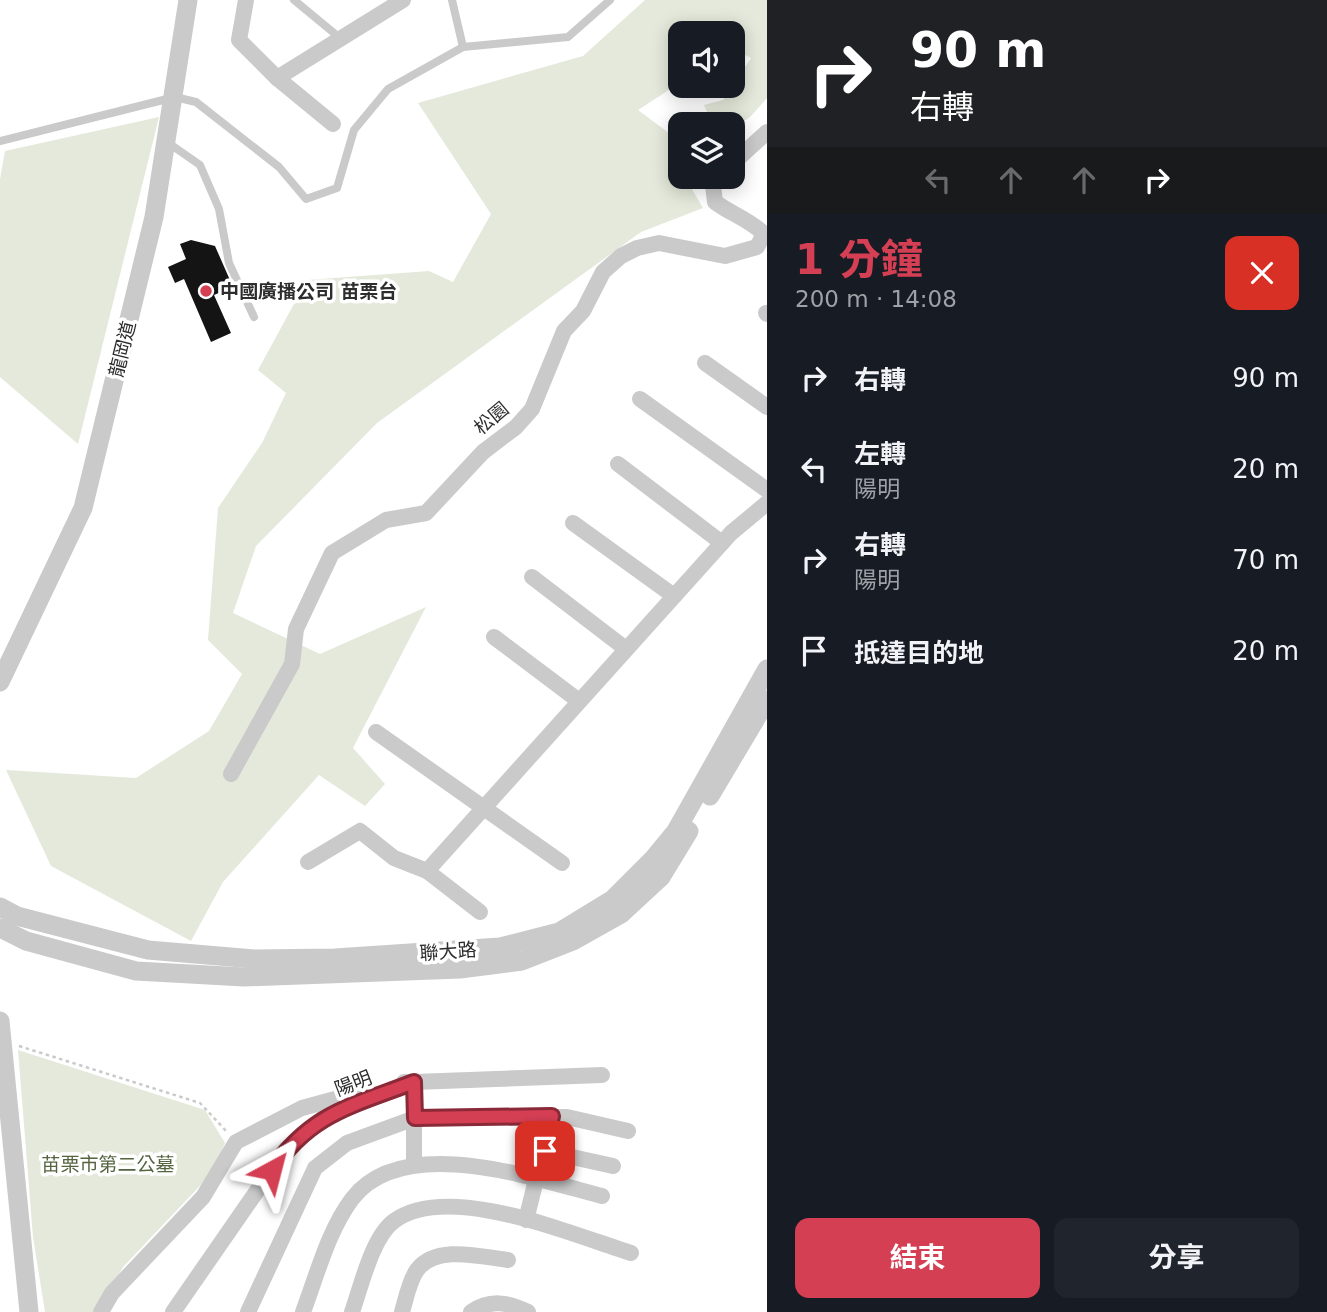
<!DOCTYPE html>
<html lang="zh-TW">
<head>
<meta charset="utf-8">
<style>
	body { margin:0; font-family:"DejaVu Sans","Noto Sans TC",sans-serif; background:#20242c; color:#f1f3f6; height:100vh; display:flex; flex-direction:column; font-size:26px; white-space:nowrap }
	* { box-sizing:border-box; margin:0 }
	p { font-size:23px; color:#9ea1a6 }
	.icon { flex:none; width:38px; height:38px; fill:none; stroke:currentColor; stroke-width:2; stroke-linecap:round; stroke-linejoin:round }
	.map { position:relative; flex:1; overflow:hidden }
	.panel { display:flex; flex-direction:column; background:#171b24; width:560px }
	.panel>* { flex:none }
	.banner { background:#202124; color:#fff; overflow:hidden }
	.buttons { position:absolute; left:668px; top:21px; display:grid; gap:14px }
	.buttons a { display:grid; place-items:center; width:77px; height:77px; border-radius:14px; background:#171b24; box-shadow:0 4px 18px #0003; font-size:35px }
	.pin { position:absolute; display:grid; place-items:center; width:60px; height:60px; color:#fff; margin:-30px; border-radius:14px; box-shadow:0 4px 10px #0006 }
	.me { position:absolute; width:77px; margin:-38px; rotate:38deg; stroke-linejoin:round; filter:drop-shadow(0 0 5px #0008) }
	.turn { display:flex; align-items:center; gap:24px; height:147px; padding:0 28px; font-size:32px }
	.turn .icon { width:91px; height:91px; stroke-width:2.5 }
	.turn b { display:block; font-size:49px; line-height:60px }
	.lanes { display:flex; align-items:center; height:66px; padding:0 28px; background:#0003; justify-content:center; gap:35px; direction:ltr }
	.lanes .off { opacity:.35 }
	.round { display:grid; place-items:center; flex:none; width:74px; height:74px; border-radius:14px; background:#20242c }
	.head { display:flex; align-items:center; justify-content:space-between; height:119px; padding:0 28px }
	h1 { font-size:42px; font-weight:700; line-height:52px; color:#d43f54 }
	.primary-button { display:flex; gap:14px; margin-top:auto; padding:14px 28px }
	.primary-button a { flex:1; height:80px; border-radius:14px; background:#d43f54; color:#fff; font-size:28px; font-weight:700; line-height:80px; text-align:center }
	.primary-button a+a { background:#20242c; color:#f1f3f6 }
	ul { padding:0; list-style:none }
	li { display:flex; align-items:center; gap:21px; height:91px; padding:0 28px }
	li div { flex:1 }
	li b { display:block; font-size:26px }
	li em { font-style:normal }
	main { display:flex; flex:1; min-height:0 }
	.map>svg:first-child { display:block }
	.green { fill:#e4e9db }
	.building { fill:#141414 }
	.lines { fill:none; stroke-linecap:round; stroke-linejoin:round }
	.path { stroke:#cacaca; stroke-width:2.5; stroke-dasharray:3.5 3.5; stroke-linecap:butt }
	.service { stroke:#cacaca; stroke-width:8 }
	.minor { stroke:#cacaca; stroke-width:16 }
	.tertiary { stroke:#cacaca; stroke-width:19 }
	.route-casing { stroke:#8a2937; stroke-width:18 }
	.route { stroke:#d43f54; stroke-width:12 }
	.poi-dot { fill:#d43f54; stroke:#fff; stroke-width:2.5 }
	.labels { text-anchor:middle; stroke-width:7; stroke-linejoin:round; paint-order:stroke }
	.poi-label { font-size:19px; font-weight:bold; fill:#2d2d2d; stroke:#fff; text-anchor:start }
	.street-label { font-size:19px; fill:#2d2d2d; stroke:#fff }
	.park-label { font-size:19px; fill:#53643f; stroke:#fff }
</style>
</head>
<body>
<main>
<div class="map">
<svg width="767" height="1312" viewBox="0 0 767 1312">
	<rect width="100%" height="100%" fill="#fff"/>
	<g class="green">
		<path d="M645 0H767V98C743 125 747 124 712 124L704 105 723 100 751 58 733 49V33H681V82L638 110 681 142V177H690L689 184 703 208 641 232 377 423 256 546 233 613 320 654 426 607 353 748 385 784 365 806 319 775 223 882 191 941 51 866 6 770 136 778 209 731 242 674 208 640 218 508 262 443 286 393 258 370 307 280 429 271 453 282 491 214 418 103 583 56Z"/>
		<polygon points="159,117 78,444 0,377 0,179 5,151"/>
		<polygon points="18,1050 205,1110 225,1143 213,1172 124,1266 95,1312 45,1312 33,1237"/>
	</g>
	<polygon class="building" points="191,240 215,246 233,287 214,295 231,333 211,342 184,279 175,283 168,267 186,259 180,244"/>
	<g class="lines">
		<polyline class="path" points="19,1046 200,1103 228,1133"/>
		<g class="service">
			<polyline points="294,0 340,38"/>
			<polyline points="452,0 463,47"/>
			<polyline points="0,141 175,97 196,102 279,167 306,199 337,188 354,130 388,89 463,47 568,37 610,0"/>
			<polyline points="167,142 200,165 219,209 229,263 254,317"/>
		</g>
		<g class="minor">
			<polyline points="246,0 239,40 277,78 333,124"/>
			<polyline points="277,78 403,0"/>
			<polyline points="733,163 767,132"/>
			<polyline points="766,313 767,314"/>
			<polyline points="705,363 767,407"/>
			<polyline points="640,399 767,490"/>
			<polyline points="618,464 722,543"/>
			<polyline points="573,523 674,596"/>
			<polyline points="532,577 626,649"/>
			<polyline points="494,637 579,701"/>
			<polyline points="376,732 562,863"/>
			<path d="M231 774 292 664 296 629 332 553 386 520 426 513 483 452 516 427 532 409 564 331 583 311 603 272 621 256 637 248 659 243 725 256 757 247 764 234C750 220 731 214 715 202L713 185 721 177"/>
			<polyline points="308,862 360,831 394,858 427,871 480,912"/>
			<polyline points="427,871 731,533 767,503"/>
			<polyline points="404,1082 414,1082 414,1165"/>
			<polyline points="545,1151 613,1166"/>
			<polyline points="526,1220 552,1116"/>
			<polyline points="101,1312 112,1293 203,1197 236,1142 302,1108 368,1090"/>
			<polyline points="173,1312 286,1149 324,1117 414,1082 602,1075"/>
			<polyline points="248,1312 315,1168 347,1143 415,1118 567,1117 628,1131"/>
			<path d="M303 1312C317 1275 328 1231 352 1199 403 1132 536 1179 602 1196"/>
			<path d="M352 1312C361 1287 372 1237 394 1221 448 1181 573 1235 631 1253"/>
			<path d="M402 1312C406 1299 409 1281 417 1270 436 1244 482 1257 508 1260"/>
			<path d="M471 1312C490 1299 508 1302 528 1312"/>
		</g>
		<g class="tertiary">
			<polyline points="0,682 83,508 154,217 188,0"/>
			<polyline points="710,796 767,700"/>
			<polyline points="0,907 17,916 148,950 254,959 335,958 500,947 559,932 613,899 653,859 676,831 767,669"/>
			<polyline points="0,928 26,941 136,971 244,977 460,969 522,961 573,941 621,914 661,877 689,831"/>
			<polyline points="0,1021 29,1312"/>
		</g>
	</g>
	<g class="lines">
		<g class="route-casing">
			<path id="route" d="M272 1170C311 1113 352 1106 414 1082L415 1118 552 1116 545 1151"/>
		</g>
		<use href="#route" class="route"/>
	</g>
	<circle class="poi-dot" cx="206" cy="291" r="7"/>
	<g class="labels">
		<g class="poi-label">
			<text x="220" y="298">中國廣播公司 苗栗台</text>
		</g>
		<g class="street-label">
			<text transform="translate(122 349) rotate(-76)" y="7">龍岡道</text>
			<text transform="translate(491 418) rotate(-40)" y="7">松園</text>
			<text transform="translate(448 951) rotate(-4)" y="7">聯大路</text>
			<text transform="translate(353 1083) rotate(-21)" y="7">陽明</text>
		</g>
		<g class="park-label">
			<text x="108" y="1171">苗栗市第二公墓</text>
		</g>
	</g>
</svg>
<div class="buttons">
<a><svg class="icon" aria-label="sound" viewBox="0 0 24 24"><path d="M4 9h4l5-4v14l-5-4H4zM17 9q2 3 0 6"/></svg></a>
<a><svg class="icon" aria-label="layers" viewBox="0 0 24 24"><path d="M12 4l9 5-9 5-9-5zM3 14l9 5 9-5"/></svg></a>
</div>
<div class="pin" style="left:545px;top:1151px;background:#d93025"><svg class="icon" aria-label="arrive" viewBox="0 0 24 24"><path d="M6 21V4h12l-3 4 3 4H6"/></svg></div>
<svg class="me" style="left:272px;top:1170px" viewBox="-20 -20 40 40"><path d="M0-17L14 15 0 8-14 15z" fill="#d43f54" stroke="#fff" stroke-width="4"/></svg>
</div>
<section class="panel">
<div class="banner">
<div class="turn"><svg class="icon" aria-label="right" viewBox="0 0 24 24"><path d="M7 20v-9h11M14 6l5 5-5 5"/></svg><div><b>90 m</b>右轉</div></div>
<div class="lanes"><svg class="icon off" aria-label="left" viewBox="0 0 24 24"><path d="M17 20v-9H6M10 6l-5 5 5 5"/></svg><svg class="icon off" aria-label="ahead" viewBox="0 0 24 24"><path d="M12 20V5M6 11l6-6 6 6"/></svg><svg class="icon off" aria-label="ahead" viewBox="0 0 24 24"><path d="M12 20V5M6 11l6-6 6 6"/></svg><svg class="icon" aria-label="right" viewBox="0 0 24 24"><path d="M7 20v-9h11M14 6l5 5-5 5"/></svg></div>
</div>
<div class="head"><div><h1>1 分鐘</h1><p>200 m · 14:08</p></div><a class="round" style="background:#d93025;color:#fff"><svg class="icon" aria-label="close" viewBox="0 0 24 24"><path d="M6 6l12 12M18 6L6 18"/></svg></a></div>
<ul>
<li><svg class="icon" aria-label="right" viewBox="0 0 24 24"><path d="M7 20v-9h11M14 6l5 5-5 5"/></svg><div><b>右轉</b></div><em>90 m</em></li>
<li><svg class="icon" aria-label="left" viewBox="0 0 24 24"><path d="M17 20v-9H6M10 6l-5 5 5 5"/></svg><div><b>左轉</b><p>陽明</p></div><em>20 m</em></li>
<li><svg class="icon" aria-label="right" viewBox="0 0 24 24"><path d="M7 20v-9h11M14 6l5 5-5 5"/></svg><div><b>右轉</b><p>陽明</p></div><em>70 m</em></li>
<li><svg class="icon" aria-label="arrive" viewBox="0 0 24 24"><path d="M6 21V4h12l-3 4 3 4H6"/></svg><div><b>抵達目的地</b></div><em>20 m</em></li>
</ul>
<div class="primary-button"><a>結束</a><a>分享</a></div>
</section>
</main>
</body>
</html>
